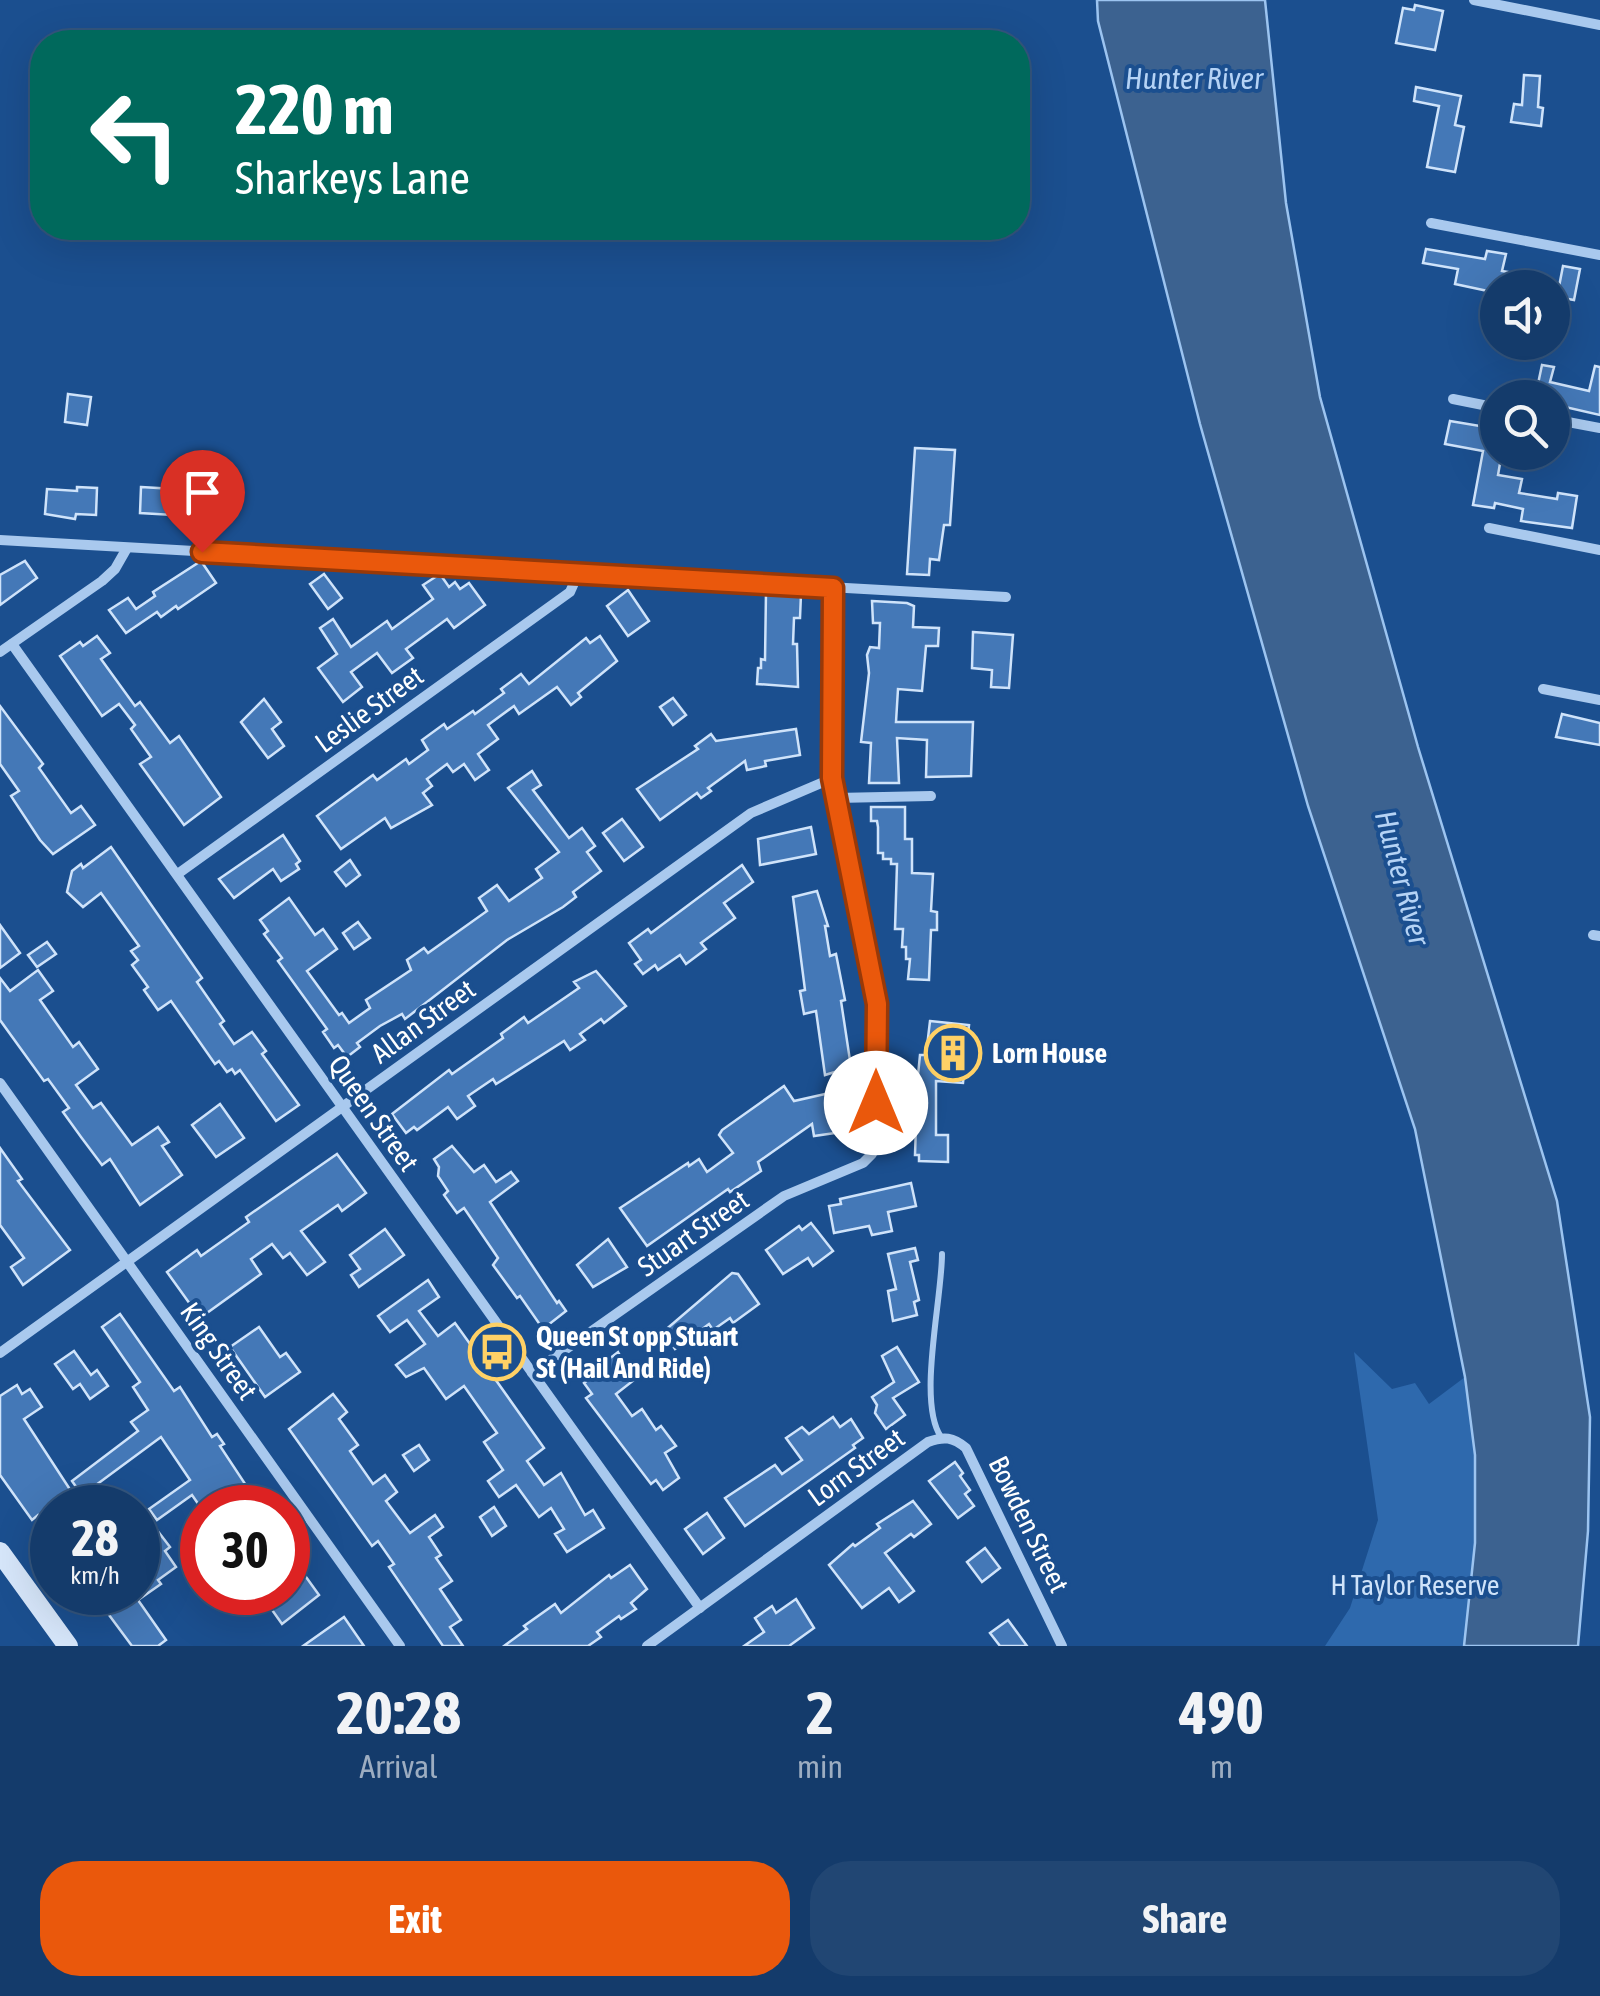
<!DOCTYPE html>
<html lang="en">
<head>
<meta charset="utf-8">
<style>
	body { margin:0; font-family:"Asap Condensed",sans-serif; background:#214673; color:#f1f3f6; height:100vh; display:flex; flex-direction:column; font-size:38px; white-space:nowrap }
	* { box-sizing:border-box; margin:0 }
	p { font-size:32px; color:#9dadc1 }
	.icon { flex:none; width:55px; height:55px; fill:none; stroke:currentColor; stroke-width:2; stroke-linecap:round; stroke-linejoin:round }
	.map { position:relative; height:1646px; overflow:hidden }
	.sheet { display:flex; flex-direction:column; background:#143b6b; flex:1 }
	.sheet>* { flex:none }
	.hud { position:absolute; left:30px; top:30px; width:1000px; height:210px; border-radius:40px; box-shadow:0 10px 40px #0002,0 0 0 2px #33557e; background:#00695c; color:#fff; overflow:hidden }
	.tools { position:absolute; left:1480px; top:270px; display:grid; gap:20px }
	.tools a { display:grid; place-items:center; width:90px; height:90px; border-radius:50%; background:#143b6b; box-shadow:0 10px 40px #0002,0 0 0 2px #33557e; font-size:50px }
	.speed { position:absolute; left:30px; top:1485px; display:flex; gap:20px; font-size:50px; font-weight:700; text-align:center }
	.speed>* { display:grid; place-content:center; width:130px; height:130px; border-radius:50%; background:#143b6b; box-shadow:0 10px 40px #0002,0 0 0 2px #33557e; line-height:1 }
	.speed small { font-size:25px; font-weight:400 }
	.speed .limit { border:15px solid #d22; background:#fff; color:#111 }
	.pin { position:absolute; display:grid; place-items:center; width:85px; height:85px; color:#fff; margin:-102px -42px; border-radius:50% 50% 50% 0; rotate:-45deg; box-shadow:0 0 10px #0007 }
	.pin .icon { rotate:45deg }
	.me { position:absolute; width:110px; margin:-55px; rotate:0deg; stroke-linejoin:round; filter:drop-shadow(0 0 8px #0008) }
	.turn { display:flex; align-items:center; gap:35px; height:210px; padding:0 40px; font-size:45px }
	.turn .icon { width:130px; height:130px; stroke-width:2.5 }
	.turn b { display:block; font-size:70px; line-height:85px }
	.eta { display:flex; justify-content:space-evenly; align-items:center; height:170px; text-align:center }
	.eta b { font-size:60px; font-weight:700; line-height:70px }
	.primary-button { display:flex; gap:20px; margin-top:auto; padding:20px 40px }
	.primary-button a { flex:1; height:115px; border-radius:40px; background:#ea580c; color:#fff; font-size:40px; font-weight:700; line-height:115px; text-align:center }
	.primary-button a+a { background:#214673; color:#f1f3f6 }
	.map>svg:first-child { display:block }
	.green { fill:#2e69ad }
	.water { fill:#3c6290; stroke:#9cc4f0; stroke-width:2.5 }
	.building { fill:#4478b7; stroke:#cfe3fa; stroke-width:2.5 }
	.lines { fill:none; stroke-linecap:round; stroke-linejoin:round }
	.lane { stroke:#a9c9ee; stroke-width:6 }
	.street { stroke:#a9c9ee; stroke-width:10 }
	.secondary { stroke:#d6e6fa; stroke-width:20 }
	.route-casing { stroke:#983908; stroke-width:25 }
	.route { stroke:#ea580c; stroke-width:18 }
	.labels { text-anchor:middle; stroke-width:8; stroke-linejoin:round; paint-order:stroke }
	.street-label { font-size:28px; fill:#fff; stroke:#1b4f8f }
	.poi-label { font-size:28px; font-weight:bold; fill:#fff; stroke:#1b4f8f; text-anchor:start }
	.park-label { font-size:28px; fill:#cfe3fa; stroke:#1b4f8f }
	.water-label { font-size:30px; font-style:italic; fill:#b5d3f5; stroke:#1b4f8f }
</style>
</head>
<body>
<div class="map">
<svg width="1600" height="1646" viewBox="0 0 1600 1646">
	<rect width="100%" height="100%" fill="#1b4f8f"/>
	<polygon class="green" points="1354,1352 1392,1389 1415,1383 1429,1404 1465,1377 1475,1455 1475,1543 1464,1646 1325,1646 1350,1608 1378,1520"/>
	<polygon class="water" points="1097,0 1265,0 1286,203 1320,397 1418,747 1557,1201 1590,1417 1588,1531 1578,1646 1464,1646 1475,1543 1475,1455 1465,1377 1415,1129 1308,806 1200,424 1098,21"/>
	<g class="building">
		<polygon points="1415,5 1443,11 1435,50 1396,43 1403,8 1414,10"/>
		<polygon points="1524,75 1540,76 1538,107 1543,108 1541,126 1511,122 1514,104 1522,105"/>
		<polygon points="1416,87 1461,96 1455,125 1464,127 1455,172 1427,167 1439,106 1414,101"/>
		<polygon points="1426,249 1485,259 1487,251 1506,254 1502,271 1508,272 1506,286 1498,284 1497,293 1455,284 1458,269 1423,263"/>
		<polygon points="1563,266 1580,269 1574,300 1557,297"/>
		<polygon points="1542,365 1554,367 1550,382 1589,391 1595,366 1600,367 1600,415 1552,404 1552,398 1535,398"/>
		<polygon points="68,394 91,397 87,425 65,422"/>
		<polygon points="1450,421 1498,429 1498,452 1502,452 1498,475 1522,479 1519,493 1557,499 1558,493 1577,496 1572,528 1521,521 1523,509 1495,503 1494,508 1473,505 1483,451 1445,444"/>
		<polygon points="915,448 955,450 950,525 944,525 939,560 930,559 929,575 907,574"/>
		<polygon points="77,487 97,488 96,515 76,514 75,519 45,514 47,489 77,491"/>
		<polygon points="141,487 174,489 173,515 140,513"/>
		<polygon points="25,561 37,578 0,605 0,575"/>
		<polygon points="201,561 216,583 178,609 176,606 161,617 157,612 126,633 109,610 128,598 136,609 155,596 153,592"/>
		<polygon points="324,574 342,598 328,609 310,584"/>
		<polygon points="440,574 449,587 455,582 460,589 469,583 485,605 454,628 447,619 406,649 413,658 392,673 377,653 351,672 362,687 343,702 318,668 337,654 320,628 333,619 351,647 387,621 392,629 433,599 423,585"/>
		<polygon points="628,590 649,621 628,636 607,606"/>
		<polygon points="766,592 801,594 800,618 794,618 793,644 797,644 798,687 757,684 758,668 761,668 761,659 765,660"/>
		<polygon points="872,601 907,603 914,606 913,627 939,628 938,646 926,646 922,691 898,689 896,722 973,722 971,776 926,777 927,740 897,738 899,783 869,783 871,743 861,742 869,673 867,655 870,647 879,648 880,623 873,623"/>
		<polygon points="973,632 1013,635 1009,688 991,687 992,670 972,668"/>
		<polygon points="97,636 110,653 101,659 135,706 140,702 170,743 179,736 221,797 184,825 140,764 151,757 131,729 135,725 119,704 102,716 60,656 80,642 83,646"/>
		<polygon points="600,636 617,661 578,693 581,697 571,705 557,687 519,714 514,706 488,725 498,739 478,754 489,770 475,780 464,764 453,772 447,764 427,779 432,786 423,793 432,805 391,828 385,818 341,849 317,816 373,775 377,780 406,759 409,764 428,750 422,740 444,724 447,729 473,711 475,714 504,693 501,689 521,674 529,684 586,638 590,643"/>
		<polygon points="673,698 686,715 673,725 660,707"/>
		<polygon points="264,699 281,722 272,729 284,746 268,758 241,722"/>
		<polygon points="0,706 43,764 39,768 71,813 81,806 95,825 53,854 40,840 11,796 19,791 0,764"/>
		<polygon points="1562,714 1600,723 1600,745 1556,737"/>
		<polygon points="796,729 800,755 765,761 766,766 747,770 745,761 708,788 711,791 701,798 697,793 660,820 637,789 698,749 695,746 711,734 716,741"/>
		<polygon points="532,771 541,785 533,790 569,838 582,828 595,846 587,852 601,871 573,892 576,897 563,907 507,940 405,1019 402,1014 380,1026 357,1043 360,1047 347,1057 338,1045 334,1048 323,1032 327,1029 278,961 282,958 264,934 268,931 260,920 289,898 315,935 323,929 337,949 307,971 339,1015 342,1013 349,1023 370,1008 366,1000 411,970 407,960 424,948 428,953 487,911 479,898 497,885 509,901 542,878 536,869 559,852 508,788"/>
		<polygon points="871,807 905,807 905,839 912,839 912,873 933,874 931,911 937,912 937,930 931,930 929,980 908,979 910,959 906,959 906,947 902,947 903,929 895,929 897,864 891,864 891,859 883,859 883,853 878,853 878,827 877,821 871,821"/>
		<polygon points="622,819 643,847 624,861 603,833"/>
		<polygon points="811,827 816,854 760,865 758,839"/>
		<polygon points="283,835 300,861 296,864 299,869 281,881 273,869 234,898 219,879"/>
		<polygon points="111,847 202,978 197,982 224,1021 220,1024 234,1044 252,1032 266,1051 262,1054 299,1105 276,1121 240,1070 235,1074 232,1069 227,1072 219,1061 215,1064 171,1001 158,1010 144,990 148,987 132,965 138,960 131,951 139,946 101,893 83,907 67,892 72,871 81,864 83,868"/>
		<polygon points="350,860 360,875 346,886 335,872"/>
		<polygon points="742,865 753,882 724,903 735,918 701,943 706,949 686,964 680,955 658,970 655,965 643,974 635,964 641,960 629,943 648,929 651,933"/>
		<polygon points="817,891 828,926 825,926 830,956 836,954 845,1000 841,1001 851,1067 825,1075 816,1011 804,1014 800,991 805,990 793,897"/>
		<polygon points="358,922 370,938 354,949 343,933"/>
		<polygon points="0,925 20,953 0,968"/>
		<polygon points="47,942 56,954 37,967 28,955"/>
		<polygon points="38,970 53,991 40,1000 73,1047 79,1042 98,1069 76,1085 93,1108 101,1103 132,1145 158,1127 169,1142 162,1146 182,1175 140,1205 110,1159 102,1165 81,1137 63,1112 69,1108 48,1079 44,1081 0,1020 0,978 10,991"/>
		<polygon points="596,971 626,1006 604,1023 601,1019 580,1034 585,1040 570,1050 564,1041 496,1084 493,1079 468,1096 475,1106 457,1119 448,1107 417,1130 414,1127 406,1133 392,1114 449,1070 452,1074 503,1038 501,1034 524,1017 528,1023 579,988 574,982"/>
		<polygon points="930,1021 969,1025 963,1083 936,1081 936,1135 948,1135 948,1162 919,1161 919,1155 915,1155 916,1125 906,1124 907,1095 916,1095 920,1055 926,1055"/>
		<polygon points="784,1086 794,1101 834,1092 842,1132 814,1136 812,1124 758,1162 761,1171 730,1192 728,1189 647,1246 620,1208 688,1163 689,1166 699,1159 707,1172 733,1153 719,1135 722,1130"/>
		<polygon points="220,1104 244,1138 216,1157 192,1125"/>
		<polygon points="452,1146 474,1172 484,1165 496,1182 511,1172 518,1181 490,1202 557,1303 559,1301 566,1311 543,1329 520,1296 517,1298 493,1265 498,1258 464,1208 457,1213 444,1195 448,1191 438,1176 439,1167 434,1159"/>
		<polygon points="0,1148 22,1179 18,1181 70,1250 23,1285 11,1267 24,1258 0,1225"/>
		<polygon points="337,1154 366,1193 342,1211 338,1205 301,1231 325,1262 307,1275 290,1253 283,1258 272,1244 251,1259 261,1274 200,1318 167,1272 197,1250 201,1256 249,1222 246,1217"/>
		<polygon points="911,1183 916,1206 888,1212 892,1231 872,1235 869,1226 834,1233 829,1206 841,1204 840,1199"/>
		<polygon points="811,1223 833,1251 813,1266 808,1258 783,1274 766,1250 799,1226 802,1230"/>
		<polygon points="385,1229 404,1255 359,1287 351,1275 360,1269 350,1255"/>
		<polygon points="608,1239 627,1267 593,1287 577,1265"/>
		<polygon points="915,1248 918,1260 910,1262 919,1300 914,1302 917,1315 893,1321 888,1291 896,1289 888,1254"/>
		<polygon points="732,1273 738,1274 759,1304 733,1323 730,1318 713,1330 709,1324 675,1349 663,1332"/>
		<polygon points="428,1280 439,1297 419,1311 438,1336 455,1323 488,1369 544,1448 527,1461 544,1485 561,1473 585,1515 593,1510 604,1528 567,1552 555,1534 564,1529 551,1508 539,1517 516,1485 499,1497 488,1481 503,1470 484,1442 497,1433 464,1386 446,1399 424,1368 406,1377 396,1365 425,1344 407,1320 390,1332 378,1316"/>
		<polygon points="120,1314 174,1391 180,1387 212,1437 217,1434 224,1444 220,1446 261,1508 201,1508 192,1495 157,1520 149,1509 190,1480 161,1437 96,1485 107,1500 91,1508 72,1481 138,1431 131,1422 148,1410 133,1387 140,1382 102,1327"/>
		<polygon points="259,1327 280,1357 286,1353 300,1372 265,1397 230,1347"/>
		<polygon points="897,1347 919,1382 893,1398 905,1415 886,1429 875,1413 877,1405 872,1397 894,1382 882,1356"/>
		<polygon points="74,1351 91,1375 97,1370 108,1386 90,1399 80,1384 73,1389 55,1364"/>
		<polygon points="618,1352 634,1380 616,1394 632,1416 642,1409 656,1430 661,1426 676,1446 665,1453 679,1478 663,1490 656,1480 651,1484 586,1398 592,1394 584,1383 608,1365 605,1362"/>
		<polygon points="17,1385 22,1394 30,1389 42,1407 24,1419 71,1491 52,1505 52,1536 38,1515 32,1520 0,1475 0,1396"/>
		<polygon points="333,1394 347,1412 339,1419 358,1445 350,1451 373,1484 385,1475 397,1492 386,1501 410,1533 435,1515 443,1527 429,1537 441,1555 436,1558 452,1581 440,1589 461,1620 450,1627 463,1646 443,1646 389,1567 394,1564 378,1541 372,1546 289,1429"/>
		<polygon points="833,1417 840,1427 851,1419 863,1438 853,1445 855,1448 745,1526 725,1498 775,1465 782,1474 802,1460 786,1438 802,1427 809,1434"/>
		<polygon points="419,1445 429,1460 414,1471 403,1455"/>
		<polygon points="955,1462 963,1473 960,1476 970,1490 965,1494 974,1506 958,1518 929,1481"/>
		<polygon points="913,1501 931,1524 914,1537 911,1534 885,1553 914,1591 899,1602 889,1588 862,1608 829,1565 853,1544 855,1546 880,1528 877,1524"/>
		<polygon points="494,1507 506,1526 492,1536 480,1517"/>
		<polygon points="707,1513 724,1538 703,1554 685,1529"/>
		<polygon points="147,1517 170,1547 165,1551 176,1567 158,1580 161,1584 138,1600 166,1640 158,1646 132,1646 92,1592 138,1592 138,1525"/>
		<polygon points="985,1548 1000,1568 982,1582 967,1562"/>
		<polygon points="288,1552 319,1595 282,1624 270,1607 274,1604 266,1592 288,1592"/>
		<polygon points="630,1565 647,1589 631,1603 636,1609 621,1619 619,1616 597,1632 601,1637 588,1646 504,1646 527,1629 524,1626 555,1604 561,1613 609,1575 611,1578"/>
		<polygon points="796,1599 814,1628 789,1646 744,1646 764,1632 755,1618 772,1606 776,1613"/>
		<polygon points="344,1617 364,1646 303,1646"/>
		<polygon points="1008,1620 1027,1646 1000,1646 990,1633"/>
	</g>
	<g class="lines">
		<path class="lane" d="M941 1437C917 1402 942 1300 942 1254"/>
		<g class="street">
			<polyline points="1474,0 1600,25"/>
			<polyline points="1431,223 1600,255"/>
			<polyline points="1453,399 1498,408"/>
			<polyline points="1552,419 1600,428"/>
			<polyline points="1489,528 1600,550"/>
			<polyline points="0,540 1006,597"/>
			<polyline points="12,644 700,1608"/>
			<polyline points="0,652 102,581 115,569 127,548"/>
			<polyline points="1543,689 1600,700"/>
			<polyline points="836,798 931,796"/>
			<polyline points="179,873 570,592 578,574"/>
			<polyline points="1593,935 1600,936"/>
			<polyline points="0,1083 400,1646"/>
			<polyline points="0,1353 751,813 833,778"/>
			<polyline points="532,1373 784,1196 863,1163 872,1154 876,1136 877,1003 833,778 833,588"/>
			<path d="M647 1646 928 1442C944 1436 953 1437 966 1448L1062 1646"/>
		</g>
		<polyline class="secondary" points="0,1552 68,1646"/>
	</g>
	<g class="lines">
		<g class="route-casing">
			<polyline id="route" points="202,552 833,588 832,778 877,1004 876,1103"/>
		</g>
		<use href="#route" class="route"/>
	</g>
	<defs>
		<g id="building-ring" transform="scale(2.875)"><circle r="9.5" fill="#1b4f8f" stroke="#ffd166" stroke-width="1.5"/><path d="M-4-6H4V6H1V3H-1V6H-4ZM-2.5-4.3h1.7v1.8h-1.7ZM.8-4.3h1.7v1.8H.8ZM-2.5-1h1.7V.8h-1.7ZM.8-1h1.7V.8H.8Z" fill="#ffd166"/></g>
		<g id="bus-ring" transform="scale(2.875)"><circle r="9.5" fill="#1b4f8f" stroke="#ffd166" stroke-width="1.5"/><path d="M-5-6H5V4H4V6H2V4H-2V6H-4V4H-5ZM-3.5-4V0h7V-4ZM-3.5 1.2v1.5H-2V1.2ZM2 1.2v1.5H3.5V1.2Z" fill="#ffd166"/></g>
	</defs>
	<g fill-rule="evenodd">
		<use href="#building-ring" x="953" y="1053"/>
		<use href="#bus-ring" x="497" y="1352"/>
	</g>
	<g class="labels">
		<g class="street-label">
			<text transform="translate(369 709) rotate(-36)" y="10">Leslie Street</text>
			<text transform="translate(423 1021) rotate(-36)" y="10">Allan Street</text>
			<text transform="translate(374 1113) rotate(55)" y="10">Queen Street</text>
			<text transform="translate(693 1233) rotate(-35)" y="10">Stuart Street</text>
			<text transform="translate(219 1351) rotate(55)" y="10">King Street</text>
			<text transform="translate(856 1467) rotate(-36)" y="10">Lorn Street</text>
			<text transform="translate(1029 1524) rotate(64)" y="10">Bowden Street</text>
		</g>
		<g class="poi-label">
			<text x="992" y="1063">Lorn House</text>
			<text x="536" y="1346">Queen St opp Stuart<tspan x="536" dy="32">St (Hail And Ride)</tspan></text>
		</g>
		<g class="park-label">
			<text x="1415" y="1595">H Taylor Reserve</text>
		</g>
		<g class="water-label">
			<text x="1194" y="89">Hunter River</text>
			<text transform="translate(1402 878) rotate(75)" y="10">Hunter River</text>
		</g>
	</g>
</svg>
<div class="tools">
<a><svg class="icon" aria-label="sound" viewBox="0 0 24 24"><path d="M4 9h4l5-4v14l-5-4H4zM17 9q2 3 0 6"/></svg></a>
<a><svg class="icon" aria-label="search" viewBox="0 0 24 24"><circle cx="10" cy="10" r="6"/><path d="M15 15l6 6"/></svg></a>
</div>
<div class="speed"><div>28<small>km/h</small></div><div class="limit">30</div></div>
<div class="pin" style="left:202px;top:552px;background:#d93025"><svg class="icon" aria-label="arrive" viewBox="0 0 24 24"><path d="M6 21V4h12l-3 4 3 4H6"/></svg></div>
<svg class="me" style="left:876px;top:1103px" viewBox="-20 -20 40 40"><circle r="19" fill="#fff"/><path d="M0-13L10 11 0 6-10 11z" fill="#ea580c"/></svg>
<div class="hud">
<div class="turn"><svg class="icon" aria-label="left" viewBox="0 0 24 24"><path d="M17 20v-9H6M10 6l-5 5 5 5"/></svg><div><b>220 m</b>Sharkeys Lane</div></div>
</div>
</div>
<section class="sheet">
<div class="eta">
<div><b>20:28</b><p>Arrival</p></div>
<div><b>2</b><p>min</p></div>
<div><b>490</b><p>m</p></div>
</div>
<div class="primary-button"><a>Exit</a><a>Share</a></div>
</section>
</body>
</html>
